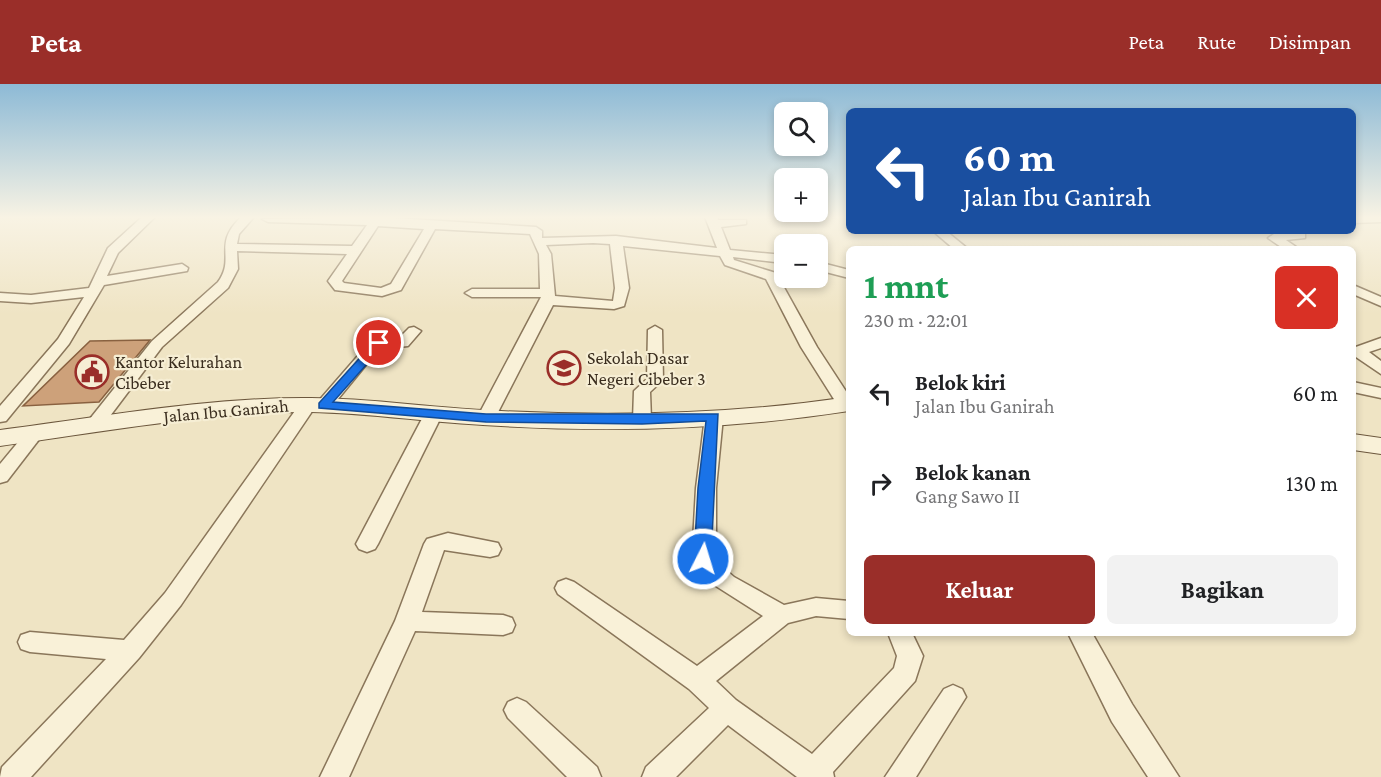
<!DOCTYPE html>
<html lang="id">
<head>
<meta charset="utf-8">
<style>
	body { margin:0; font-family:"Crimson Pro",serif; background:#f2f2f2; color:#202124; height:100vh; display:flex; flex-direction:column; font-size:22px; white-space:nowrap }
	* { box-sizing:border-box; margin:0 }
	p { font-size:20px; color:#757577 }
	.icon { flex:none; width:33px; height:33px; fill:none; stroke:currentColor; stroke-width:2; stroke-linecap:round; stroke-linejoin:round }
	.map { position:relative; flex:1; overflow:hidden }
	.drawer { position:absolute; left:846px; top:162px; width:510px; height:390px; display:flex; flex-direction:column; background:#fff; border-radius:9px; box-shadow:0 3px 9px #0003 }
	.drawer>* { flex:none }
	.top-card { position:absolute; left:846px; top:24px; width:510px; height:126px; border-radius:9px; box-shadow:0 3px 9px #0003; background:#1a4fa0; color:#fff; overflow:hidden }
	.controls { position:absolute; left:774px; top:18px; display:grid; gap:12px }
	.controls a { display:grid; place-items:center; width:54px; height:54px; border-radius:9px; background:#fff; box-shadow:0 3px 9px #0003; font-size:30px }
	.pin { position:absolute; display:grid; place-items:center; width:51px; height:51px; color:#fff; margin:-26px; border:3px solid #fff; border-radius:50%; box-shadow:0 2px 6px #0007 }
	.me { position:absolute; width:66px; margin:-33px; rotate:5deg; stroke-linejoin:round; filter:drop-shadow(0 0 4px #0008) }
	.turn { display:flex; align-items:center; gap:21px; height:126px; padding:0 18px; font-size:27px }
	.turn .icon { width:78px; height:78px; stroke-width:2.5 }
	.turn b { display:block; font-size:42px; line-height:51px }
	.round { display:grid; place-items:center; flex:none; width:63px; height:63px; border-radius:9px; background:#f2f2f2 }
	.summary { display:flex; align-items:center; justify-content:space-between; height:102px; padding:0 18px }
	h1 { font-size:36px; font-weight:700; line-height:45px; color:#1e9e55 }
	.action { display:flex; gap:12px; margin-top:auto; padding:12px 18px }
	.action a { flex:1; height:69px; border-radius:9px; background:#9a2e29; color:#fff; font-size:24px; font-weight:700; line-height:69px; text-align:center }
	.action a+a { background:#f2f2f2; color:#202124 }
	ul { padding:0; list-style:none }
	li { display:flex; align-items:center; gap:18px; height:90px; padding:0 18px }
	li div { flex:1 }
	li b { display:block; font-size:22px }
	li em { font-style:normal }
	header { display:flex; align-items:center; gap:36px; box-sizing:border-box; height:84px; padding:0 30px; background:#9a2e29; color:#fff }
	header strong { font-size:28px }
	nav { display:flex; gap:33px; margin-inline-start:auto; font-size:21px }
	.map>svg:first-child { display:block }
	.building { fill:#cda17a; stroke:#896140; stroke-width:1.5 }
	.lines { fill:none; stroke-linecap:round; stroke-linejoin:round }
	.minor-casing { stroke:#8a765a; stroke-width:3 }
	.secondary-casing { stroke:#6c573d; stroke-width:2 }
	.minor { fill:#f9f1d8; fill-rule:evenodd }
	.secondary { fill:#f9f1d8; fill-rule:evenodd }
	.route { fill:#1a73e8; stroke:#114b97; stroke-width:1.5 }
	.labels { text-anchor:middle; stroke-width:4.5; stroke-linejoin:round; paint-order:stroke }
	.poi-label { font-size:18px; fill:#3a2d1e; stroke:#f6eed4; text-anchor:start }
	.street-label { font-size:18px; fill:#3a2d1e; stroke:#f6eed4 }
</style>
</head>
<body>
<header>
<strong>Peta</strong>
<nav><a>Peta</a><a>Rute</a><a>Disimpan</a></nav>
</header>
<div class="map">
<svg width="1381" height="693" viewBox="0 0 1381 693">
	<rect width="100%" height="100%" fill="#efe4c4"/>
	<polygon class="building" points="150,256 99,318 23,322 90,257"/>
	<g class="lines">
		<g class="minor-casing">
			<g id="minor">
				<polygon points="142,133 155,133 118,169 107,192 182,180 188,184 187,187 104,201 69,260 6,337 0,338 0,322 58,255 84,213 31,219 0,217 0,209 31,211 89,204 108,164"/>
				<path d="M241 133H254L239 150 237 160 352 162 367 141 268 138 262 135 378 133 536 143 542 147V154L616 152 717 164 705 133H717L718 136H746V140L721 143 730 166 784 171V179L733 173 734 176 776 189 817 263 849 312V324H840L837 320 801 263 766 195 725 181 720 172 623 162 629 204 624 222 614 225 553 221 495 334 492 338H480L477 334 541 213H472L465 209 472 205H540L539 170 530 150 435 145 401 206 382 212 335 206 328 197 347 170 237 167 238 185 228 204 162 263 101 344H89L86 340 89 336 152 257 218 198C236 173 212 161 241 133ZM378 142 424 145 391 200 381 204 344 199 342 197ZM593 159 610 160 615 204 613 217 555 212 551 170 546 161Z"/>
				<polygon points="1353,133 1381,133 1381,138 1353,139"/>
				<polygon points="933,147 946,147 968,165 954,165"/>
				<polygon points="1301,147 1305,148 1305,154 1286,156 1299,165 1284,165 1268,154 1274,150"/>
				<polygon points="818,178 849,186 849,194 818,186"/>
				<polygon points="1353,201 1381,213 1381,222 1353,210"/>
				<polygon points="655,242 662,246 663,296 650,308 651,336 642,341 633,336 634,307 647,295 648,246"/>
				<polygon points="414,243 421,247 408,262 379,265 329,326 323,327 315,323 181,521 139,574 31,693 0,693 2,683 106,575 30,568 21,565 18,558 21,551 30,548 124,556 165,509 302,317 308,316 316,320 369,259 384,253 399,254 409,244"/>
				<polygon points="1381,254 1381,264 1369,268 1381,277 1381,290 1353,271 1353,264"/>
				<polygon points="1353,298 1381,304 1381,314 1353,308"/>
				<polygon points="433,326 442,331 378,460 375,465 367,468 359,465 356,460 424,331"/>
				<polygon points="714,328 723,333 716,404 716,477 734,493 784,521 816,514 849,517 849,535 816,532 788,539 716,597 736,616 812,670 894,584 897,572 888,549 912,549 923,572 915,597 833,688 834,693 797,693 728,641 676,693 642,693 646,683 709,624 689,605 558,510 555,504 558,498 566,495 574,498 697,582 763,532 708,497 692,475 696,404 705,333"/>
				<polygon points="35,344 44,349 7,397 0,399 0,380 29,345"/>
				<polygon points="448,449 498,459 501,465 498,471 490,473 444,466 422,528 503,531 512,534 515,541 512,548 503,551 415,547 349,693 320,693 395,537 424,460 427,455"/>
				<polygon points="1068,549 1092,549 1132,620 1179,693 1148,693 1112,638"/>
				<polygon points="953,601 962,605 966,613 916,693 885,693 944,605"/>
				<polygon points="517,614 526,618 597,683 601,693 567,693 508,634 504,626 508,618"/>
			</g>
		</g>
		<g class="secondary-casing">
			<g id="secondary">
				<path d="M849 313V327C727 346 605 349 483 341 425 338 368 329 311 328 207 328 103 348 0 362V346C103 333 207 313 311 314 368 314 425 323 483 326 605 333 727 331 849 313Z"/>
				<polygon points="1353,350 1381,354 1381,370 1353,366"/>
			</g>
		</g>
		<use href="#minor" class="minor"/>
		<use href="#secondary" class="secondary"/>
	</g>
	<linearGradient id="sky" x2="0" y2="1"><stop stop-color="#8dbad6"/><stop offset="0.58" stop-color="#f8f3e4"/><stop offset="1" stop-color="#f8f3e4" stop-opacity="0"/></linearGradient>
	<rect width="1381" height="230" fill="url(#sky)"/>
	<polygon class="route" points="379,256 383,257 383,262 333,318 486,330 718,330 711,475 709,479 703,481 694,475 698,404 706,337 642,340 486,338 319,324 319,319 375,257"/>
	<defs>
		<g id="school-ring" transform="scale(1.725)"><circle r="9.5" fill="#f6eed4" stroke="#9a2e29" stroke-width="1.5"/><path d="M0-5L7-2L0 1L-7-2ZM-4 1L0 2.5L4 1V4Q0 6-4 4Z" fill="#9a2e29"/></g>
		<g id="civic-ring" transform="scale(1.725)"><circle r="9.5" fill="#f6eed4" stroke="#9a2e29" stroke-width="1.5"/><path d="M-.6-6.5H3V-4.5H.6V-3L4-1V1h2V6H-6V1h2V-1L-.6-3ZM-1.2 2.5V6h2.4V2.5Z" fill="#9a2e29"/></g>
	</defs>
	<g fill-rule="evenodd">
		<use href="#school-ring" x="564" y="284"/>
		<use href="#civic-ring" x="92" y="288"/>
	</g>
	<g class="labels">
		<g class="poi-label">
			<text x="587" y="280">Sekolah Dasar<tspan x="587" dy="21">Negeri Cibeber 3</tspan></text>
			<text x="115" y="284">Kantor Kelurahan<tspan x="115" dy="21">Cibeber</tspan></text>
		</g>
		<g class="street-label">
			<text transform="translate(226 327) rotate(-5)" y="6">Jalan Ibu Ganirah</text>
		</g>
	</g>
</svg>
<div class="controls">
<a><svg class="icon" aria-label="search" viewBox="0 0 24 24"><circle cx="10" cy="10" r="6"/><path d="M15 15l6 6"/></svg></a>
<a>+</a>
<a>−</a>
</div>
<div class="pin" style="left:379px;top:259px;background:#d93025"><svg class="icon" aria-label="arrive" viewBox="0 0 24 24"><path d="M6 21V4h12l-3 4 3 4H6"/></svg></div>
<svg class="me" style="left:703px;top:475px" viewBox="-20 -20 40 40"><circle r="17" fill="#1a73e8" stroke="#fff" stroke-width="3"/><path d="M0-11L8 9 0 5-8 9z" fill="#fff"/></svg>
<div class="top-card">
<div class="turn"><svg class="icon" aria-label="left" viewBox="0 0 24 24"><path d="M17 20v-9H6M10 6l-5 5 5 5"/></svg><div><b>60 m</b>Jalan Ibu Ganirah</div></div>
</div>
<section class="drawer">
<div class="summary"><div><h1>1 mnt</h1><p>230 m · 22:01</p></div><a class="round" style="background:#d93025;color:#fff"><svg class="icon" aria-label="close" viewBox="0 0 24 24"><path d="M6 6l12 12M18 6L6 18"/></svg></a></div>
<ul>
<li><svg class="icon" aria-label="left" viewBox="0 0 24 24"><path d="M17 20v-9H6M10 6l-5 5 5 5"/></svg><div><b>Belok kiri</b><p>Jalan Ibu Ganirah</p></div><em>60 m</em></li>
<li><svg class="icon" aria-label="right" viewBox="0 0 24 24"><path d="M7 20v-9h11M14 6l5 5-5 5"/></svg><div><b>Belok kanan</b><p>Gang Sawo II</p></div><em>130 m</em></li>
</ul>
<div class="action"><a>Keluar</a><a>Bagikan</a></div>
</section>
</div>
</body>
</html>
